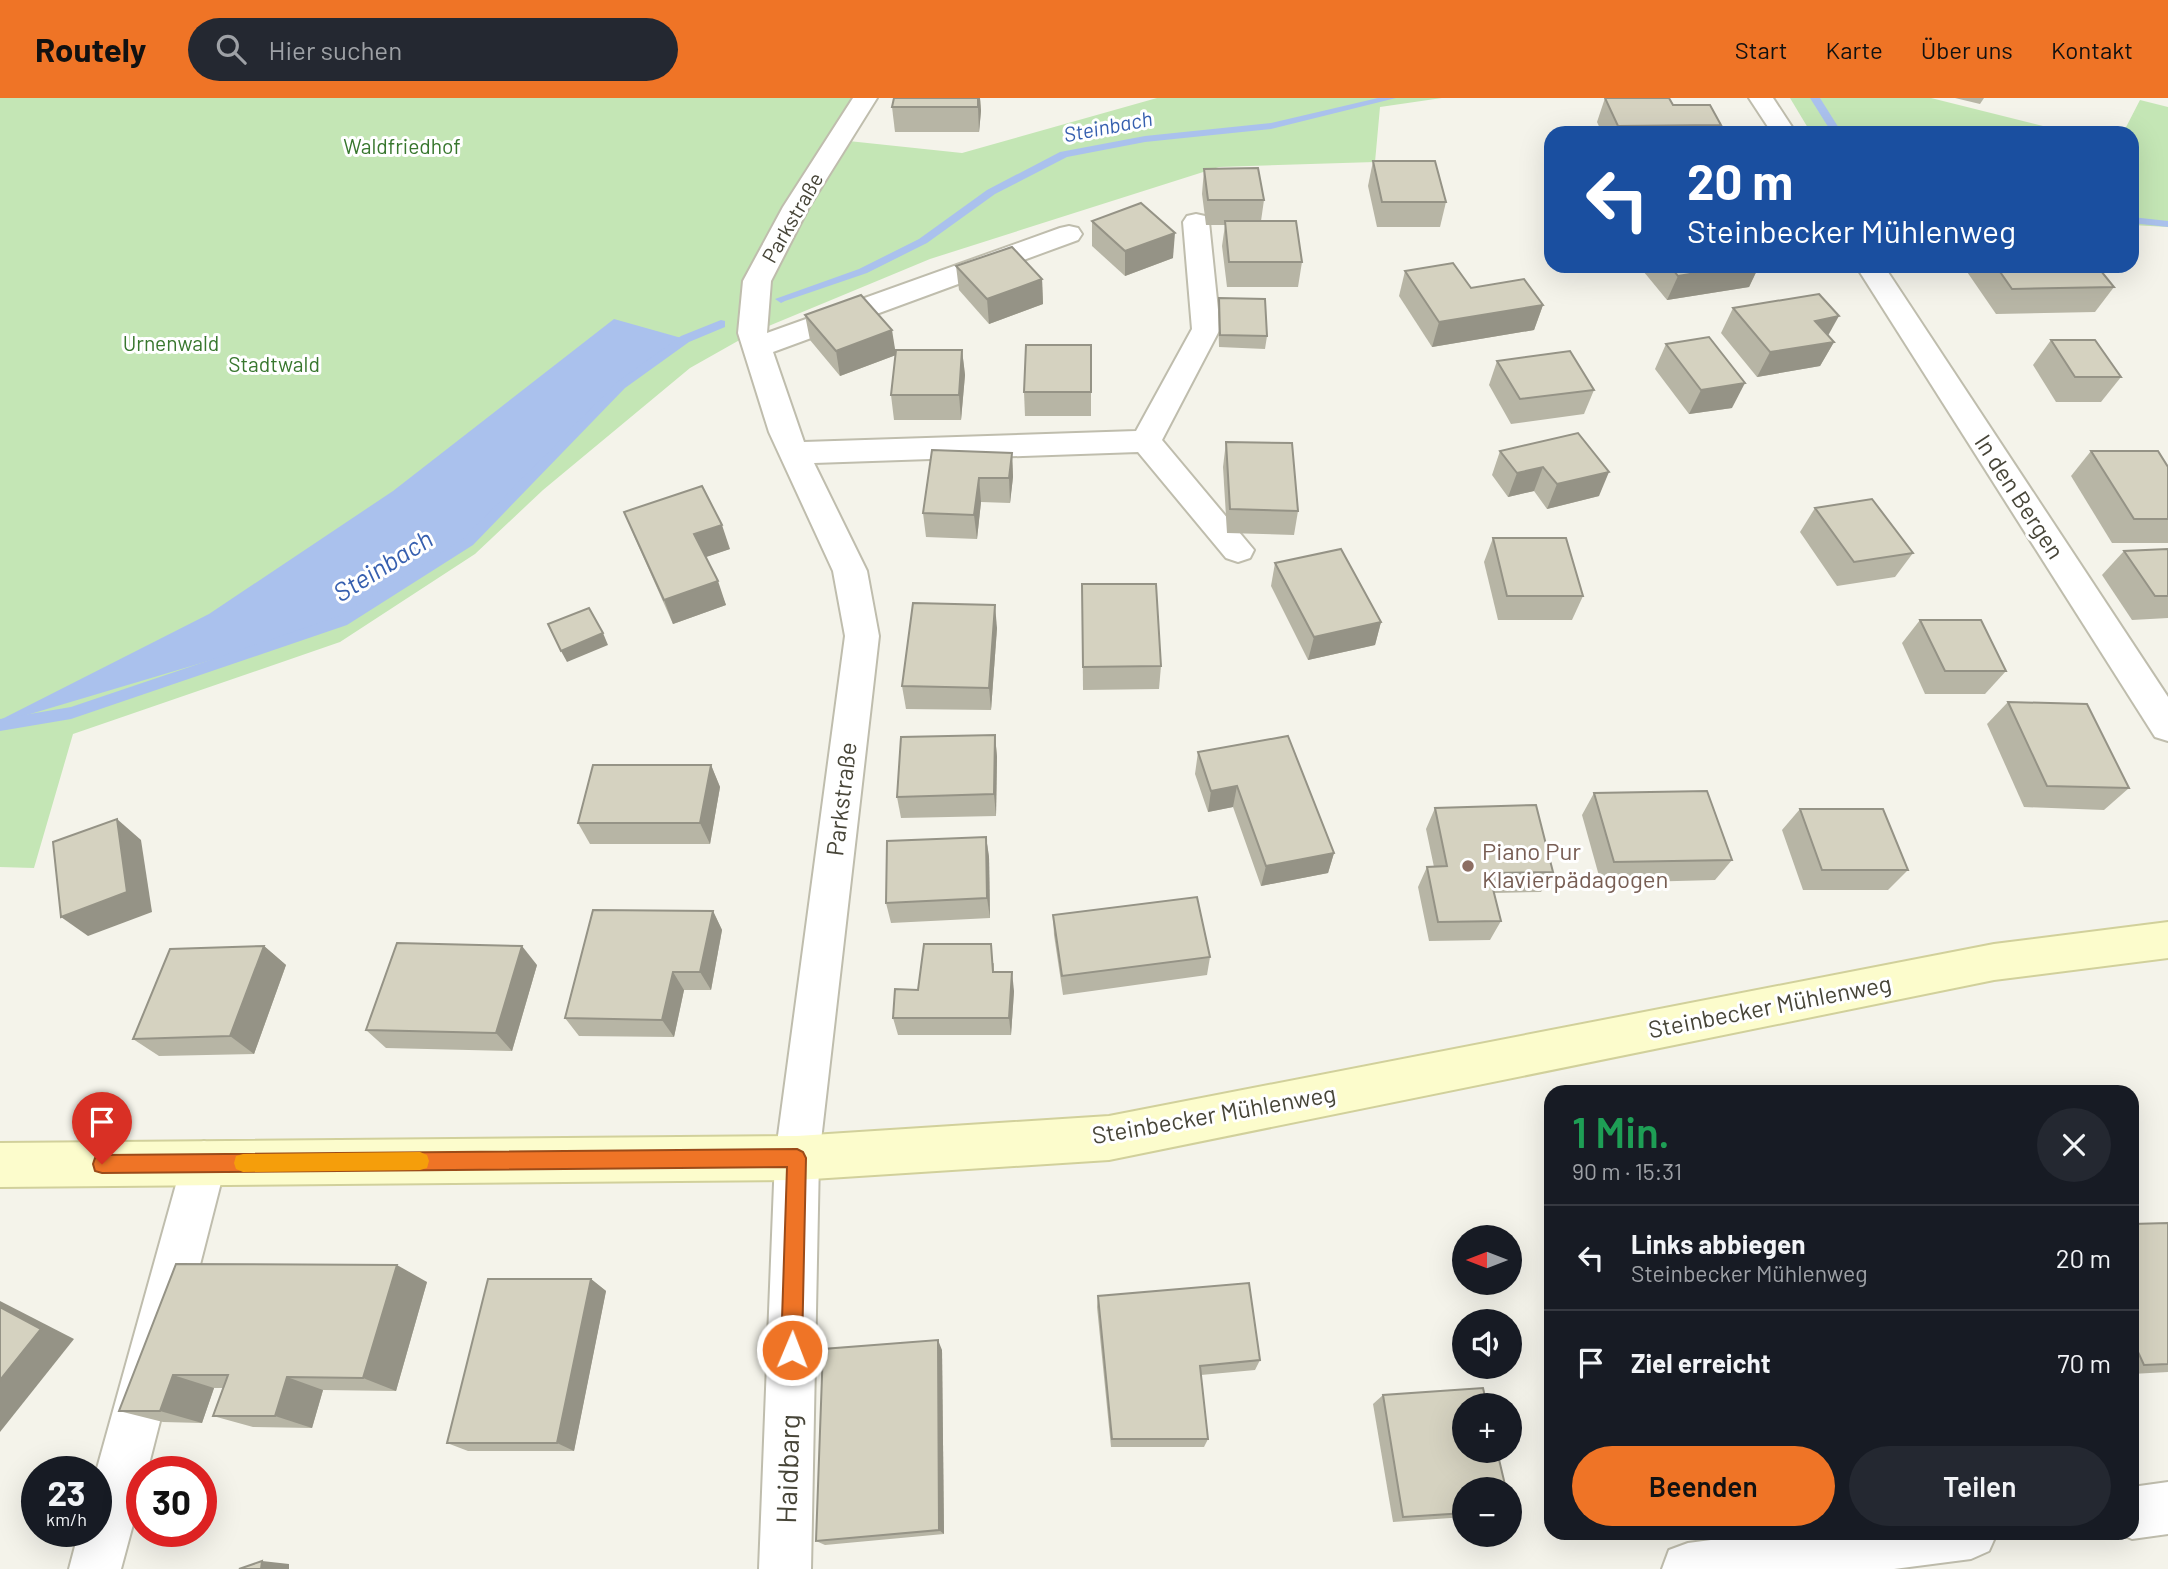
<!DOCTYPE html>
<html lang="de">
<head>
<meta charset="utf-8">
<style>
	body { margin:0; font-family:Barlow,sans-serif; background:#242831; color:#f1f3f6; height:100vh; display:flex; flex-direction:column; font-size:26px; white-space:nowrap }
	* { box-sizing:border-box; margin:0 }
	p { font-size:23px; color:#9ea1a6 }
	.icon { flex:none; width:38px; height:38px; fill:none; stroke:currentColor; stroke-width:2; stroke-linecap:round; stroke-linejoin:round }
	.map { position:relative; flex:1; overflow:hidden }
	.details { position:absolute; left:1544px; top:987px; width:595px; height:455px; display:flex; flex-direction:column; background:#171b24; border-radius:21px; box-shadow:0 7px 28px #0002 }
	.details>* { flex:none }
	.top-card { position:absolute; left:1544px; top:28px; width:595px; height:147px; border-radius:21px; box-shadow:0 7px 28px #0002; background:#1a4fa0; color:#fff; overflow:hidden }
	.needle { width:46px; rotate:270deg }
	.buttons { position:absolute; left:1452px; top:1127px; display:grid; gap:14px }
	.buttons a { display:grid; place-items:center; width:70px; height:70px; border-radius:50%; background:#171b24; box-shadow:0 7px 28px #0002; font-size:35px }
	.speed { position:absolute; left:21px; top:1358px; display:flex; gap:14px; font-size:35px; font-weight:700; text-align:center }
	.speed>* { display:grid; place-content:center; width:91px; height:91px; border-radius:50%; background:#171b24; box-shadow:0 7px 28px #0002; line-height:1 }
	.speed small { font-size:18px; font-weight:400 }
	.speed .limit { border:10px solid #d22; background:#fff; color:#111 }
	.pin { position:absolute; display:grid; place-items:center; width:60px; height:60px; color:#fff; margin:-72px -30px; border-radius:50% 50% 50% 0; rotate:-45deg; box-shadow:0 0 7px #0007 }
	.pin .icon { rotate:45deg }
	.me { position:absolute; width:77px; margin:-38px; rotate:1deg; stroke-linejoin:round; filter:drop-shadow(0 0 5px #0008) }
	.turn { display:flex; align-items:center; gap:24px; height:147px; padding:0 28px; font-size:32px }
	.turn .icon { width:91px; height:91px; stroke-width:2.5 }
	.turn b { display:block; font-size:49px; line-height:60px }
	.round { display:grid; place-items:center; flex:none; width:74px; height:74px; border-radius:37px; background:#242831 }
	.overview { display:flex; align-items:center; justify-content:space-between; height:119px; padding:0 28px }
	h1 { font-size:42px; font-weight:600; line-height:52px; color:#1e9e55 }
	.primary-button { display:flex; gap:14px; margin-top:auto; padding:14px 28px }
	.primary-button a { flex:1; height:80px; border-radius:42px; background:#ef7426; color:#111; font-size:28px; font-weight:600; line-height:80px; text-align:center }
	.primary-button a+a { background:#242831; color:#f1f3f6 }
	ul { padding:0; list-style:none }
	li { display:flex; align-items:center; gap:21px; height:105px; padding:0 28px; border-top:2px solid #363941 }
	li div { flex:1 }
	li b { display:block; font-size:26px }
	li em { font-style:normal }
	header { display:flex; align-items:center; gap:42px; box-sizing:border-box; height:98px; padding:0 35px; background:#ef7426; color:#111 }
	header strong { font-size:33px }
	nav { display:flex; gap:38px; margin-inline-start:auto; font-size:24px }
	.search { width:490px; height:63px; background:#242831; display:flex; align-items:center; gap:18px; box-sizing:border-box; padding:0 24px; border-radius:38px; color:#9ea1a6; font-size:26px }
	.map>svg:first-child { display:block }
	.green { fill:#c4e6b5 }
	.water { fill:#aac1ed }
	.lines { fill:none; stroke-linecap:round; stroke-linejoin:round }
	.stream { fill:#aac1ed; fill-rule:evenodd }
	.street-casing { stroke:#bfbdad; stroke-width:4 }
	.secondary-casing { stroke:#d1d09b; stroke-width:4 }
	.street { fill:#fff; fill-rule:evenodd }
	.secondary { fill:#fcfccc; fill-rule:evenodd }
	.wall { fill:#b7b5a5 }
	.shaded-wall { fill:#959386 }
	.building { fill:#d5d2c0; stroke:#959386; stroke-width:2 }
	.route { fill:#ef7426; stroke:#9b4b19; stroke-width:2 }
	.slow { fill:#f59e0b }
	.education-dot { fill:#8d6e63; stroke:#fff; stroke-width:2.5 }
	.labels { text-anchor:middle; stroke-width:6; stroke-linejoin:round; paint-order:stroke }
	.far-water-label { font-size:21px; font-style:italic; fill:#365faf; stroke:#fff }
	.far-park-label { font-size:21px; fill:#38772e; stroke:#fff }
	.far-street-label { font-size:21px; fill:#474538; stroke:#fff }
	.street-label { font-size:24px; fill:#474538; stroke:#fff }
	.education-label { font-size:24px; fill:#785e54; stroke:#fff; text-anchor:start }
	.water-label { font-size:26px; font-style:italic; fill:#365faf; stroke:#fff }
	.near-street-label { font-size:28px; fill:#474538; stroke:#fff }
</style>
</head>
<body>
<header>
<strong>Routely</strong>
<div class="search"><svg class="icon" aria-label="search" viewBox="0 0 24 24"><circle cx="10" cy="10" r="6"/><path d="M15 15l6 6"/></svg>Hier suchen</div>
<nav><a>Start</a><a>Karte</a><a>Über uns</a><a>Kontakt</a></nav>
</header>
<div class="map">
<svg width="2168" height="1471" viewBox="0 0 2168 1471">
	<rect width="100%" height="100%" fill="#f4f3ea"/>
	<g class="green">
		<polygon points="0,0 865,0 839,42 962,55 1157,0 1442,0 1380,9 1375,64 1219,69 930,161 752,235 690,270 543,392 475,456 340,544 73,636 34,770 0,769"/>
		<polygon points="1790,0 1931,0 2071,35 1811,35"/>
		<polygon points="2140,2 2168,9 2168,129 2132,127 2132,35 2123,35"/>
	</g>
	<polygon class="water" points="614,221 685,241 621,287 468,444 342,523 0,625 0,622 209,516 393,393"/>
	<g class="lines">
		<g class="stream">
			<polygon points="1378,0 1396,0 1271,31 1145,44 1067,59 995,96 927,145 867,175 785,203 781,205 775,201 859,171 919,141 987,92 1060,54 1145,38 1271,25"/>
			<polygon points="1810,0 1820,0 1842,35 1832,35"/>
			<polygon points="2132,119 2168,123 2168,129 2132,125"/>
			<polygon points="721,222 725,223 725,229 689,244 625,290 473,447 347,527 71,621 0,633 0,621 71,609 337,519 463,441 617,284 681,238"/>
		</g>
		<g class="street-casing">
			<g id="street">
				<polygon points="853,0 877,0 809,109 771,183 767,235 1060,130 1069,128 1078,130 1082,136 1078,142 773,254 804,344 1136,333 1192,231 1183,124 1187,118 1196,116 1205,118 1209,124 1220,231 1162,342 1254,452 1250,460 1238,464 1226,460 1138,354 814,365 867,473 879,538 819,1060 811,1471 759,1471 775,1060 845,538 833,473 769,334 738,235 743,183 783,109"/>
				<polygon points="1749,0 1773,0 1796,35 1772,35"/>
				<polygon points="1856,168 1884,168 2168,599 2168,643 2155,639"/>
				<polygon points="204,1043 220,1049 226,1065 147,1374 142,1374 142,1393 121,1471 69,1471 79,1433 96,1433 96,1374 182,1065 188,1049"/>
				<polygon points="2168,1384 2168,1436 2132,1441 2118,1435 2132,1435 2132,1389"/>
				<polygon points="1764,1435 1997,1435 1989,1453 1971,1461 1894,1471 1662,1471 1669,1452 1688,1445"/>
			</g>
		</g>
		<g class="secondary-casing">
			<polygon id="secondary" points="2168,824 2168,860 1994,882 1109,1062 797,1082 0,1089 0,1045 797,1038 1109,1018 1994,846"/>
		</g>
		<use href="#street" class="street"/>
		<use href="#secondary" class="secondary"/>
	</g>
	<g class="wall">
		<polygon points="894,0 980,0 981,13 979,34 895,34 892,9"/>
		<polygon points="1605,0 1673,7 1721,27 1717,35 1602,35 1597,24"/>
		<polygon points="1955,0 1984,0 1980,6"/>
		<polygon points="1373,63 1446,104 1440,129 1377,129 1368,88"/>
		<polygon points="1204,71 1264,102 1261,123 1302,164 1298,189 1227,189 1222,148 1225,127 1206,127 1202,96"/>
		<polygon points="1092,123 1173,160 1125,178 1092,148"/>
		<polygon points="956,168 1042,181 1043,206 989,226 959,192"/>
		<polygon points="1639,168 1759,168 1749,189 1667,202"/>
		<polygon points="1963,168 2097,168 2114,189 2095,214 1996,216"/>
		<polygon points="1405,173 1543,207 1534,232 1432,249 1399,198"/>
		<polygon points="1219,200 1267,238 1265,251 1219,249 1218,213"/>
		<polygon points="1733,210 1829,238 1834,244 1820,268 1757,279 1721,235"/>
		<polygon points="805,217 896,255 962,252 965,277 961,322 894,322 891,297 896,257 840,278 810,242"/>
		<polygon points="2051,242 2121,279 2101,304 2056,304 2033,267"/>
		<polygon points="1666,246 1732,310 1689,316 1655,271"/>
		<polygon points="1091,247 1091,318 1025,318 1024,294"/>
		<polygon points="1497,263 1594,292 1584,316 1511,326 1489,287"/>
		<polygon points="1578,335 1599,398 1547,411 1534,393 1508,399 1492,377 1500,353"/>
		<polygon points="1226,344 1298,413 1294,437 1227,435 1223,369"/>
		<polygon points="2091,353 2168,369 2168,445 2112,445 2071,378"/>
		<polygon points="1012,355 1013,379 1010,405 981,404 977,441 926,439 923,415"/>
		<polygon points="1815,410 1913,455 1895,479 1837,488 1800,434"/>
		<polygon points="624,414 730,451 706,459 726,507 673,526 634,438"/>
		<polygon points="1493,440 1583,498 1572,522 1498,522 1484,464"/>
		<polygon points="2168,451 2168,520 2132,522 2102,477 2124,453"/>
		<polygon points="1275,465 1381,524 1375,547 1308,562 1271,488"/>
		<polygon points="1082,486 1161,568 1159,591 1083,592"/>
		<polygon points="1920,522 2006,573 1985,596 1925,596 1902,545"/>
		<polygon points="997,530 991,612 906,611 902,588"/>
		<polygon points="2008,604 2129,690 2104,712 2024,709 1987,626"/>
		<polygon points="995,637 997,659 996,718 901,720 897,699"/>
		<polygon points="1198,654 1334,755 1328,775 1261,788 1233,709 1208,714 1195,676"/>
		<polygon points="711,667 720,689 710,746 590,746 578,725"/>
		<polygon points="1594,695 1732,762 1715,782 1601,785 1582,717"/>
		<polygon points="1435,710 1553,774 1541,794 1494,795 1501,823 1490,842 1429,843 1418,789 1427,769 1434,769 1426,731"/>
		<polygon points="1800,711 1908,772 1888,792 1803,792 1782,732"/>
		<polygon points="986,739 989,759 990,820 891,825 886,805"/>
		<polygon points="713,813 722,832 711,892 684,892 674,939 579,938 565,920"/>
		<polygon points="1053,817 1210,859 1207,877 1063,897 1054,837"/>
		<polygon points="264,848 286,867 254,956 159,958 133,941"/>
		<polygon points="994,865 994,874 1014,893 1011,937 898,937 893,920 918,892"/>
		<polygon points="537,867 512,953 386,950 366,932"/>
		<polygon points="2168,1125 2168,1274 2132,1276 2132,1126"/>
		<polygon points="176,1166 427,1184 396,1293 323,1292 312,1330 253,1329 213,1318 224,1290 214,1290 202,1325 163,1324 119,1313"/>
		<polygon points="591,1181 606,1193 574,1353 468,1353 447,1345"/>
		<polygon points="1098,1198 1260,1262 1255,1272 1201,1277 1208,1341 1204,1349 1111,1349 1097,1209"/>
		<polygon points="942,1252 944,1436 825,1447 816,1443"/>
		<polygon points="1383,1297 1465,1391 1465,1419 1393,1424 1373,1306"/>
	</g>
	<g class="shaded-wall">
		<polygon points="978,0 980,0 981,13 979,34 978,9"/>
		<polygon points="1175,135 1173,160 1125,178 1125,153"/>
		<polygon points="1738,168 1759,168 1749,189 1667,202 1678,178"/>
		<polygon points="1042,181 1043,206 989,226 987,201"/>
		<polygon points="1543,207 1534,232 1432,249 1439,224"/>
		<polygon points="1839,218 1825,243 1815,223"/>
		<polygon points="892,232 896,257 840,278 836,253"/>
		<polygon points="1834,244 1820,268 1757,279 1770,254"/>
		<polygon points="962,252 965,277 961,322 959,297"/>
		<polygon points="1745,285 1732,310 1689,316 1701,292"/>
		<polygon points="1012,355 1013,379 1010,405 1009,380"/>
		<polygon points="1543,369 1534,393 1508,399 1517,375"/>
		<polygon points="1609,374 1599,398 1547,411 1557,386"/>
		<polygon points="979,380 981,404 977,441 974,417"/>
		<polygon points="722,427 730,451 703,460 694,436"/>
		<polygon points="718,483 726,507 673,526 664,502"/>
		<polygon points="995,507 997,530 991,612 989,590"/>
		<polygon points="1381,524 1375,547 1308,562 1314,539"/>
		<polygon points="603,535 608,547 567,564 561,553"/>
		<polygon points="995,637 997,659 996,718 994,696"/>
		<polygon points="711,667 720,689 710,746 700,725"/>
		<polygon points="1237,688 1233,709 1208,714 1211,693"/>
		<polygon points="117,721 141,742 152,814 88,838 61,819"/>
		<polygon points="986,739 989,759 990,820 987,800"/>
		<polygon points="1334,755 1328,775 1261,788 1266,768"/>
		<polygon points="713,813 722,832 711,892 700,874"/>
		<polygon points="264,848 286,867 254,956 230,938"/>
		<polygon points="522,848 537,867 512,953 496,935"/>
		<polygon points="673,874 684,892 674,939 662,922"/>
		<polygon points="1012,874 1014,893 1011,937 1009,920"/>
		<polygon points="397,1167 427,1184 396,1293 363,1280"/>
		<polygon points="591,1181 606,1193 574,1353 557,1345"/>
		<polygon points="0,1203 74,1241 0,1334"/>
		<polygon points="938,1242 942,1252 944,1436 939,1432"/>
		<polygon points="173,1277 214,1290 202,1325 160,1313"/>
		<polygon points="287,1279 323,1292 312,1330 275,1318"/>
		<polygon points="262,1463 289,1466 289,1471 261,1471"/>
	</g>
	<g class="building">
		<polygon points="894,0 978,0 978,9 892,9"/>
		<polygon points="1605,0 1669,0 1673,7 1710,7 1721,27 1618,28"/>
		<polygon points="1373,63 1435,63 1446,104 1382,104"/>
		<polygon points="1258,70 1264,102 1208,102 1204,71"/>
		<polygon points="1141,105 1175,135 1125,153 1092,123"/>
		<polygon points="1225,123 1296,123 1302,164 1229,164"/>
		<polygon points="1012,149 1042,181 987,201 956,168"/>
		<polygon points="1453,165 1471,190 1524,181 1543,207 1439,224 1405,173"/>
		<polygon points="1670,168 1738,168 1678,178"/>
		<polygon points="1996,168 2097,168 2114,189 2012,191"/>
		<polygon points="1819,196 1839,218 1815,223 1834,244 1770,254 1733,210"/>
		<polygon points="861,197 892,232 836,253 805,217"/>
		<polygon points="1219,200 1265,201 1267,238 1220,237"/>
		<polygon points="1709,239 1745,285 1701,292 1666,246"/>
		<polygon points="2051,242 2095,242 2121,279 2075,279"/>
		<polygon points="1026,247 1091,247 1091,294 1024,294"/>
		<polygon points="896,252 962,252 959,297 891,297"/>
		<polygon points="1570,253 1594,292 1520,301 1497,263"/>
		<polygon points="1578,335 1609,374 1557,386 1543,369 1517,375 1500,353"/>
		<polygon points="1226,344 1292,345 1298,413 1230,411"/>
		<polygon points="932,352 1012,355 1009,380 979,380 974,417 923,415"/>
		<polygon points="2091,353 2158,353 2168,369 2168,421 2134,421"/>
		<polygon points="702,388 722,427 694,436 718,483 664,502 624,414"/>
		<polygon points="1872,401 1913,455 1854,464 1815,410"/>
		<polygon points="1493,440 1566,440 1583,498 1507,498"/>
		<polygon points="1341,451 1381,524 1314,539 1275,465"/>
		<polygon points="2168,451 2168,498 2155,498 2124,453"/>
		<polygon points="1082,486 1156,486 1161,568 1083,569"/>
		<polygon points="913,505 995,507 989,590 902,588"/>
		<polygon points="589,510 603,535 561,553 548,526"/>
		<polygon points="1920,522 1981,522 2006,573 1945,573"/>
		<polygon points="2008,604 2087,606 2129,690 2047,688"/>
		<polygon points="995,637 994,696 897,699 901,639"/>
		<polygon points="1288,638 1334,755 1266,768 1237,688 1211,693 1198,654"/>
		<polygon points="593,667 711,667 700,725 578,725"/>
		<polygon points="1707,693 1732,762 1614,764 1594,695"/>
		<polygon points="1536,707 1553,774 1489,775 1501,823 1438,824 1427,769 1447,768 1435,710"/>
		<polygon points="1800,711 1883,711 1908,772 1822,772"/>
		<polygon points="117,721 127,794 61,819 53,744"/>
		<polygon points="986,739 987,800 886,805 887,743"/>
		<polygon points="1197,799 1210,859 1062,878 1053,817"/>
		<polygon points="593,812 713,813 700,874 673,874 662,922 565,920"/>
		<polygon points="397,845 522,848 496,935 366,932"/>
		<polygon points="924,846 991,846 993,874 1012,874 1009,920 893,920 895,891 918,892"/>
		<polygon points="264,848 230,938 133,941 170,851"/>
		<polygon points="2168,1125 2168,1266 2144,1267 2132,1241 2132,1126"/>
		<polygon points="176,1166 397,1167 363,1280 287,1279 275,1318 213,1318 228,1277 173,1277 160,1313 119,1313"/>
		<polygon points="488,1181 591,1181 557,1345 447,1345"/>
		<polygon points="1249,1185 1260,1262 1200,1268 1208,1341 1112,1341 1098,1198"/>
		<polygon points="0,1209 41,1231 0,1282"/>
		<polygon points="938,1242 939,1432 816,1443 823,1251"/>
		<polygon points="1483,1290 1487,1307 1465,1307 1465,1353 1497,1353 1506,1391 1465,1391 1465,1415 1403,1419 1383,1297"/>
		<polygon points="262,1463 261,1471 239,1471"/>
	</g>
	<polygon class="route" points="797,1051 803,1054 806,1060 802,1252 799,1259 792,1262 784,1259 781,1252 787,1069 102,1075 95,1073 93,1066 95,1060 102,1057"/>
	<polygon class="slow" points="420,1054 427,1057 429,1063 427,1070 420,1072 243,1074 236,1071 234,1065 236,1058 243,1056"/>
	<circle class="education-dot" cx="1468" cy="768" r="7"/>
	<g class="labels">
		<g class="far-water-label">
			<text transform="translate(1108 29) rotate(-11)" y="7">Steinbach</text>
		</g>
		<g class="far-park-label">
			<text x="402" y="56">Waldfriedhof</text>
			<text x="171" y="253">Urnenwald</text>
			<text x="274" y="274">Stadtwald</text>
		</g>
		<g class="far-street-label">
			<text transform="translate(793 120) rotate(-60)" y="7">Parkstraße</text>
		</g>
		<g class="street-label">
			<text transform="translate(2019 399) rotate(57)" y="8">In den Bergen</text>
			<text transform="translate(842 701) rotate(-83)" y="8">Parkstraße</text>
			<text transform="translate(1770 909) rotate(-11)" y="8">Steinbecker Mühlenweg</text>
			<text transform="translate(1214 1017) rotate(-10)" y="8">Steinbecker Mühlenweg</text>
		</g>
		<g class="education-label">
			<text x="1482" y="762">Piano Pur<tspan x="1482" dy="28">Klavierpädagogen</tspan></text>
		</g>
		<g class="water-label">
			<text transform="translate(383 468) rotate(-32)" y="9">Steinbach</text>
		</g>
		<g class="near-street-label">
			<text transform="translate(788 1371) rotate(-88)" y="10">Haidbarg</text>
		</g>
	</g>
</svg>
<div class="buttons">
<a><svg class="needle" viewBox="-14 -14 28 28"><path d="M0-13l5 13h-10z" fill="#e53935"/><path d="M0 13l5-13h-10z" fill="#9ea1a6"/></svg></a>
<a><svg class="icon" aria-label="sound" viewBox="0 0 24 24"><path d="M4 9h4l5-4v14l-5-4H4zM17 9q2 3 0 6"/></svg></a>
<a>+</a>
<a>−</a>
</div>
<div class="speed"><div>23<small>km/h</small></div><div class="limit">30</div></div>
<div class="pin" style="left:102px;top:1066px;background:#d93025"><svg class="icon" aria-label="arrive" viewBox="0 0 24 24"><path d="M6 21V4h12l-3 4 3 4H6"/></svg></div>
<svg class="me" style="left:792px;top:1252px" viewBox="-20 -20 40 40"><circle r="17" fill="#ef7426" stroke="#fff" stroke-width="3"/><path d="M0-11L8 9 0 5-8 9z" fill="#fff"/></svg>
<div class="top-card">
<div class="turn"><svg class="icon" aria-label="left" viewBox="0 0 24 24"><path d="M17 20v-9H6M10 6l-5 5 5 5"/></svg><div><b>20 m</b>Steinbecker Mühlenweg</div></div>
</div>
<section class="details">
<div class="overview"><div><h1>1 Min.</h1><p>90 m · 15:31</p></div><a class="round"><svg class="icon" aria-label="close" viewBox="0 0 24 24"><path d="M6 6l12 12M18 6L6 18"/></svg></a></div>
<ul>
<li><svg class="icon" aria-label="left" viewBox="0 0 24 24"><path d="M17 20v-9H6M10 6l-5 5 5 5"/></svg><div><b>Links abbiegen</b><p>Steinbecker Mühlenweg</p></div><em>20 m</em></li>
<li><svg class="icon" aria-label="arrive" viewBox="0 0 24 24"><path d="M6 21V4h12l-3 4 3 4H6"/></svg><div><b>Ziel erreicht</b></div><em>70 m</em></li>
</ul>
<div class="primary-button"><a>Beenden</a><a>Teilen</a></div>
</section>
</div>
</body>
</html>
